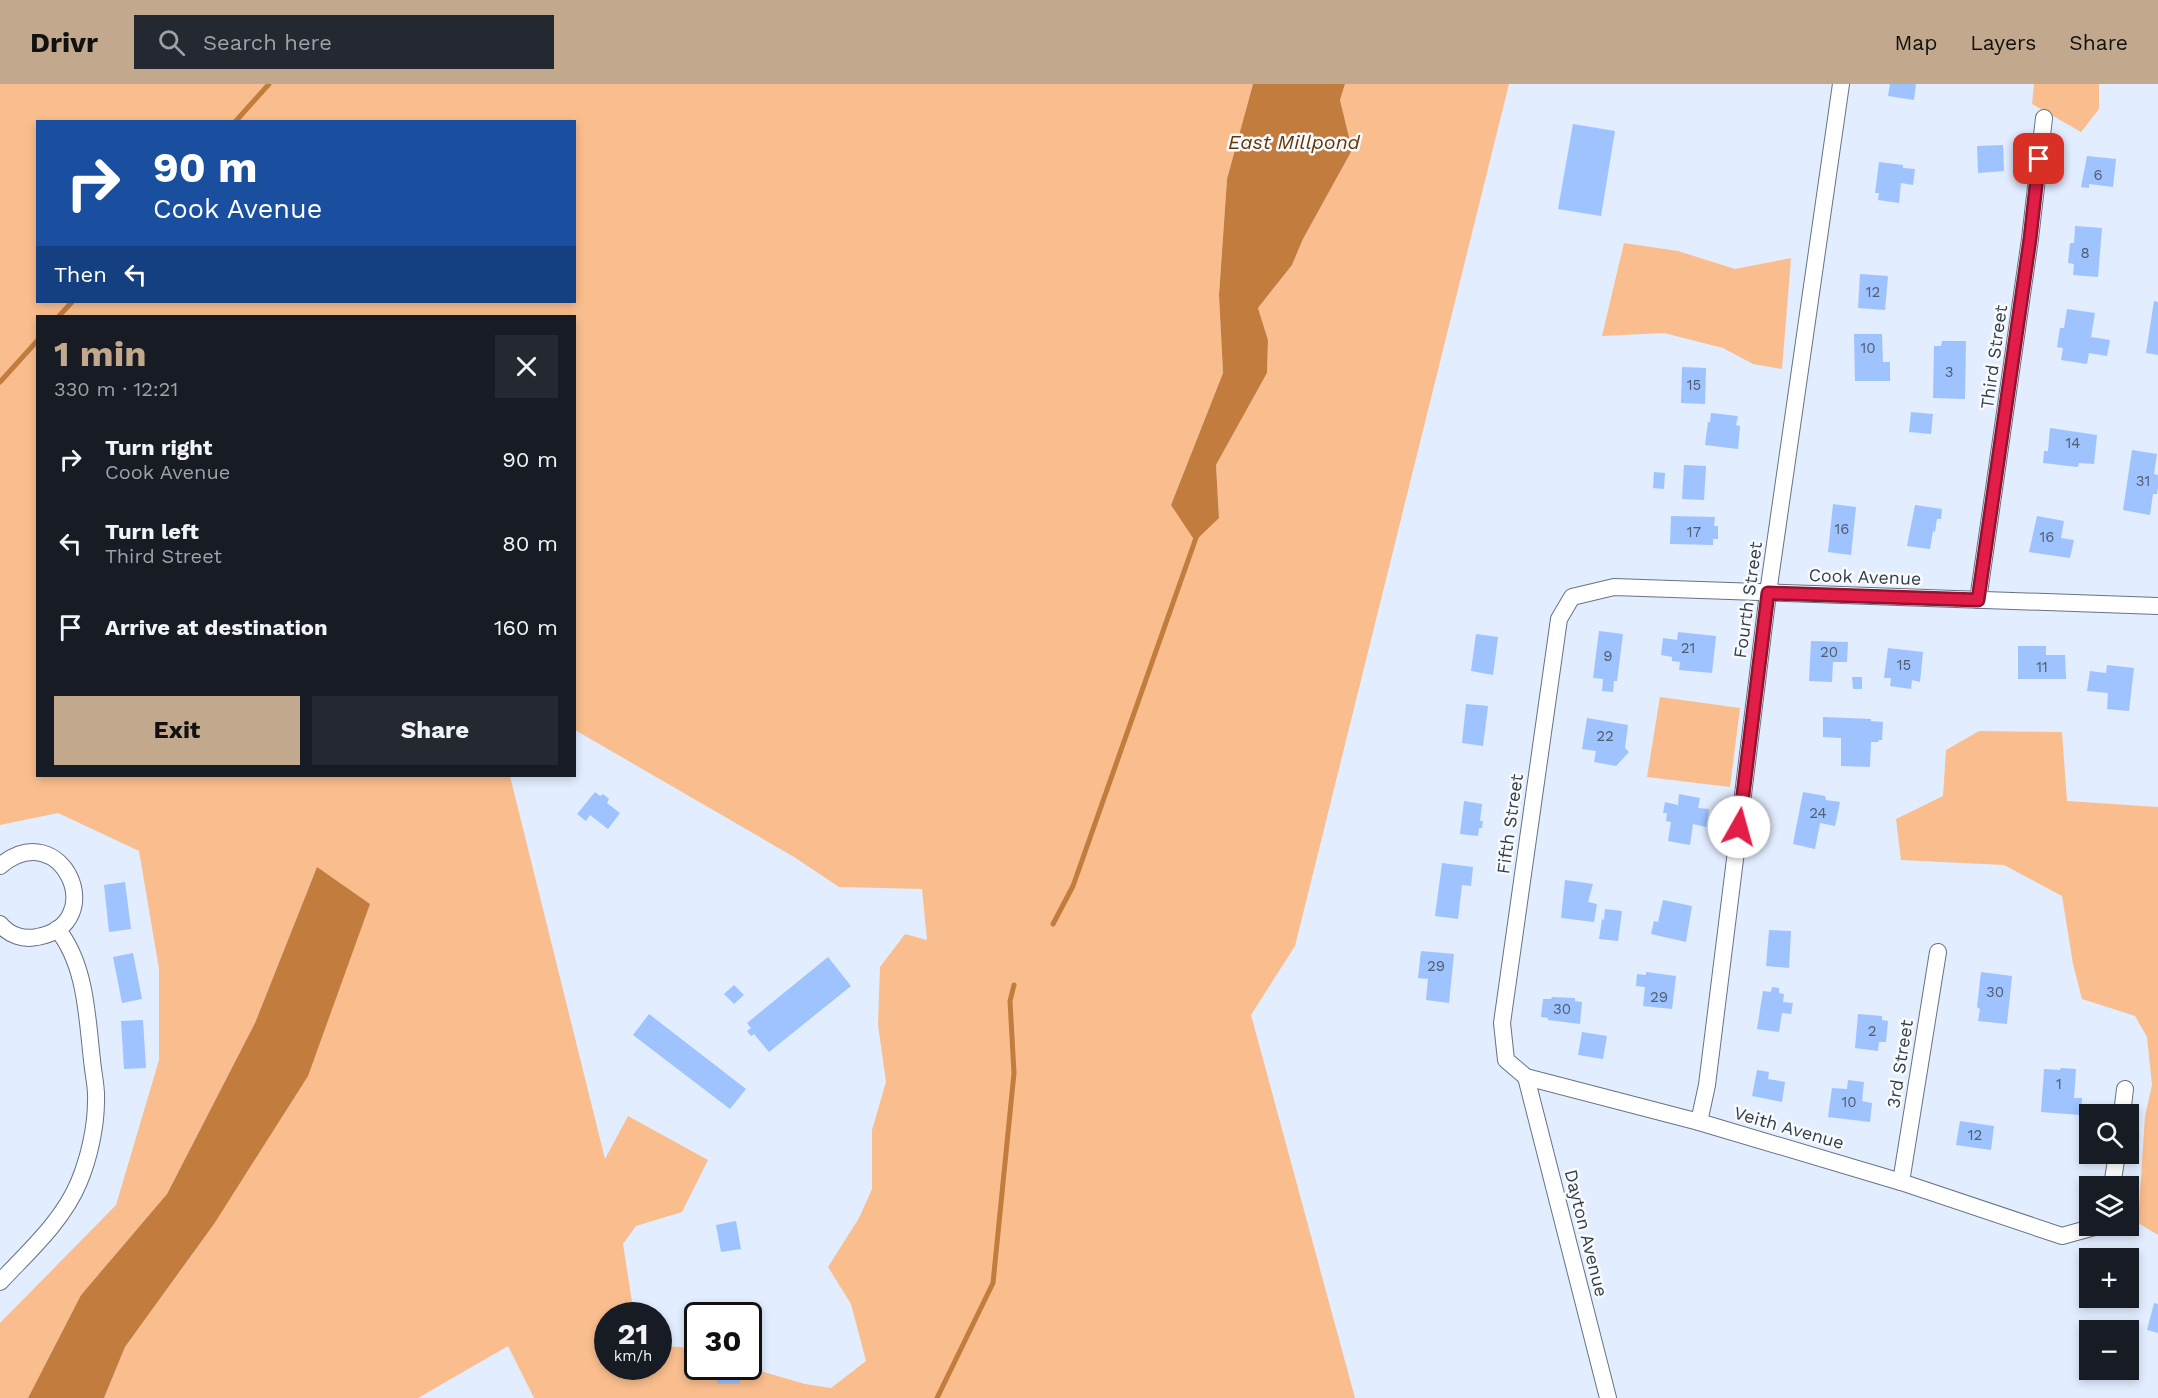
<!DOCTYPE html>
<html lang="en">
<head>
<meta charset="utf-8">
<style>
	body { margin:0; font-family:"Work Sans",sans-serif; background:#242831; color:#f1f3f6; height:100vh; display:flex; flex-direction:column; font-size:22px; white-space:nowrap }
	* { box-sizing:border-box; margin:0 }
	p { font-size:20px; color:#9ea1a6 }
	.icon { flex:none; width:33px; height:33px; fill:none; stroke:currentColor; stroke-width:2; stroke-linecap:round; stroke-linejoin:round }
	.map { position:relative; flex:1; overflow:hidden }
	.sheet { position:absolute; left:36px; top:231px; width:540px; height:462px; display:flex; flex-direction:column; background:#171b24; border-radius:0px; box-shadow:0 3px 9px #0003 }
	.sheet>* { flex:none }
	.top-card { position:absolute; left:36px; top:36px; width:540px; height:183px; border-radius:0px; box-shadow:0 3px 9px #0003; background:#1a4fa0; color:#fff; overflow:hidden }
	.fabs { position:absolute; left:2079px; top:1020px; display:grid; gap:12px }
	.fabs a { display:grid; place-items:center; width:60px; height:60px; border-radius:0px; background:#171b24; box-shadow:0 3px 9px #0003; font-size:30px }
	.speed { position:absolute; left:594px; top:1218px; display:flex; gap:12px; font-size:30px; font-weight:700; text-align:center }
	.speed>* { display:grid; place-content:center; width:78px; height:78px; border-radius:50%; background:#171b24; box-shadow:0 3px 9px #0003; line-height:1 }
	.speed small { font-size:15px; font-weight:400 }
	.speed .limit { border:3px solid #111; border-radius:9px; background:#fff; color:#111 }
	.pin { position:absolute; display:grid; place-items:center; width:51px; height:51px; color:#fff; margin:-26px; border-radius:12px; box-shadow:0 3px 9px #0006 }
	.me { position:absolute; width:66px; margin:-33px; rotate:7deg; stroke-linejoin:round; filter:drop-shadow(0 0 4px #0008) }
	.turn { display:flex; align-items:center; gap:21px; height:126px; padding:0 18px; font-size:27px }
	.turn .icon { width:78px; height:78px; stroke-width:2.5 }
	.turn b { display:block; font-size:42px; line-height:51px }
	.then { display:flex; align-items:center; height:57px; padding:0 18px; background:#0003; gap:12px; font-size:22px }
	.round { display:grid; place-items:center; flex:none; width:63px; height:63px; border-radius:0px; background:#242831 }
	.overview { display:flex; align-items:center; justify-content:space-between; height:102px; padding:0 18px }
	h1 { font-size:36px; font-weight:700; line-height:45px; color:#c2a88c }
	.cta { display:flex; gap:12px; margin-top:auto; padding:12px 18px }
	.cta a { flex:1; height:69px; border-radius:0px; background:#c2a88c; color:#111; font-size:24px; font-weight:700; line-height:69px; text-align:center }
	.cta a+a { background:#242831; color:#f1f3f6 }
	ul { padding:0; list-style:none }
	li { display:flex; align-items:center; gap:18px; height:84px; padding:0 18px }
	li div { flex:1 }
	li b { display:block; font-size:22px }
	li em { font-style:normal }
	header { display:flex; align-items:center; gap:36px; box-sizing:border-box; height:84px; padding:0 30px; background:#c2a88c; color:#111 }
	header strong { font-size:28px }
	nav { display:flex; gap:33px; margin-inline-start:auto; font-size:21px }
	.search { width:420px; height:54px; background:#242831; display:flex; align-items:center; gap:15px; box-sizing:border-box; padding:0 21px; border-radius:0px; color:#9ea1a6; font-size:22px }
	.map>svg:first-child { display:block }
	.green { fill:#fabe8e; fill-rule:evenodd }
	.water { fill:#c27c3e }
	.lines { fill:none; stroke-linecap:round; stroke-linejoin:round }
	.stream { stroke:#c27c3e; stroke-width:5 }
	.building { fill:#9ec3fe }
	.minor-casing { stroke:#667286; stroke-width:18 }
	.minor { stroke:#fff; stroke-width:16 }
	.route-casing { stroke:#92132f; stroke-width:15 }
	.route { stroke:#e11d48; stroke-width:10 }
	.labels { text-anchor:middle; stroke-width:5; stroke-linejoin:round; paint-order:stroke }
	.number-label { font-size:15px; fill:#515e73 }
	.street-label { font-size:18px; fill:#373d45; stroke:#f7fafe }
	.water-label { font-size:20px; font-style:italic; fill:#653603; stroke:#f7fafe }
</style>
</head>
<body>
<header>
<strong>Drivr</strong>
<div class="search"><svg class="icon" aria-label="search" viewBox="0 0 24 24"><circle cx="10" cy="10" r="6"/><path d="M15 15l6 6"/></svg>Search here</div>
<nav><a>Map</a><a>Layers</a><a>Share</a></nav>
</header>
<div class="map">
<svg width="2158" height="1314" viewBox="0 0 2158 1314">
	<rect width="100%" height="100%" fill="#e2edff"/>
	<g class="green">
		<path d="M0 0H1253L1227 95 1219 211 1223 289 1171 421 1219 434 1216 381 1267 289 1268 256 1258 224 1292 181 1303 155 1351 67 1340 16 1345 0H1509L1295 862 1251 931 1355 1314H534L508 1262 418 1314H104L125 1263 214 1140 317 783 255 939 167 1110 81 1211 28 1314H0V1239L116 1121 159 976V885L139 767 58 729 0 741ZM38 38H574V218H38ZM38 232H574L575 646 794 773 839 803 922 805 927 856 905 850 880 883 878 941 886 998 872 1046V1105L859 1134 828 1183 851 1220 866 1277 831 1304 805 1300 747 1283 698 1282 697 1268 681 1263 659 1262 658 1282H608V1232L634 1231 623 1160 636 1142 682 1128 708 1076 628 1032 605 1075 510 692H38Z"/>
		<polygon points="2034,0 2099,0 2099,25 2081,48 2032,20"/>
		<polygon points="1624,159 1678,167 1735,185 1791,174 1782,285 1753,280 1723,264 1664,249 1602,252"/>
		<polygon points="1660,613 1740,624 1730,703 1647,693"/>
		<polygon points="1979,647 2062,648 2067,717 2158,723 2158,1151 2138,1139 2145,1032 2152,1001 2147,953 2135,932 2082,915 2073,880 2062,812 2004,781 1901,776 1896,735 1943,712 1946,666"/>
	</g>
	<g class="water">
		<polygon points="1253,0 1345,0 1340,16 1352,66 1303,155 1292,181 1258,224 1268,256 1267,289 1216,381 1219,434 1195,457 1171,421 1223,289 1219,211 1227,95"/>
		<polygon points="317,783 370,820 308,992 214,1140 125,1263 104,1314 28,1314 81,1211 167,1110 255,939"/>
	</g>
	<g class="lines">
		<g class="stream">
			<polyline points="235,38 269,0"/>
			<polyline points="59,232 72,218"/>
			<polyline points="0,298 38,256"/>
			<polyline points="1053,840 1073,802 1197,451"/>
			<polyline points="937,1314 993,1199 1014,989 1010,917 1014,901"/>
		</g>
	</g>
	<g class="building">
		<polygon points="1890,0 1916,0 1914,16 1888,12"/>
		<polygon points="1573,40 1615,47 1601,132 1558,125"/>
		<polygon points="2003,61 2004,87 1978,89 1977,62"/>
		<polygon points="2087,72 2116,75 2113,103 2089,100 2089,104 2081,103"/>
		<polygon points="1879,78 1903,81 1903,84 1915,85 1913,101 1901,99 1899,119 1878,116 1879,109 1875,109"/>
		<polygon points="2075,142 2102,144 2098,193 2073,191 2074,180 2068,179 2070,159 2074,159"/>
		<polygon points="1860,190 1888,192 1885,226 1858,224"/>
		<polygon points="2154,217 2158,218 2158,271 2146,269"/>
		<polygon points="2067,225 2095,229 2091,253 2110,256 2107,272 2089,269 2087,280 2061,276 2063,264 2057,263 2060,244 2064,244"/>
		<polygon points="1854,250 1882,250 1883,278 1890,278 1890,297 1855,297"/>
		<polygon points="1942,257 1966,257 1965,315 1933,314 1934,262 1941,262"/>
		<polygon points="1682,283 1706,284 1705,320 1681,319"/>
		<polygon points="1911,328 1933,330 1931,350 1909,348"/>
		<polygon points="1711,329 1738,332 1736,341 1740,342 1738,365 1705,361 1708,338 1710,338"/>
		<polygon points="2050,344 2097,351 2094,380 2079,379 2078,383 2043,379 2044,367 2048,367"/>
		<polygon points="2132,366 2157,370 2154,390 2158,391 2158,403 2157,410 2153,410 2150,431 2123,426"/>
		<polygon points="1684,381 1706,382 1704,416 1682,415"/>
		<polygon points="1654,388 1665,389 1664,405 1653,404"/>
		<polygon points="1833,420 1856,423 1851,471 1828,468"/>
		<polygon points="1915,421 1942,425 1941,435 1937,435 1935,448 1933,447 1930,465 1907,462"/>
		<polygon points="1671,432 1715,433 1714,442 1718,442 1718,455 1713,455 1713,461 1670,460"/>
		<polygon points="2037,432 2064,437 2061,454 2074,456 2070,474 2029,468"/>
		<polygon points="1599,547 1623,550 1617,597 1614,597 1613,608 1602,607 1603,595 1593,594"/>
		<polygon points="1678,548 1716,552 1712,589 1679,586 1680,578 1672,577 1672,573 1661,571 1663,554 1677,556"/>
		<polygon points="1476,550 1498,553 1493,591 1471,587"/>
		<polygon points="1811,557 1848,558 1847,578 1833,578 1832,598 1809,597"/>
		<polygon points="2018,562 2046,562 2046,571 2065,571 2066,595 2018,595"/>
		<polygon points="1888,564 1923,568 1920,598 1912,596 1911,605 1890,602 1891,594 1884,594"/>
		<polygon points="2107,581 2134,584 2129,627 2107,625 2108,609 2087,607 2090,587 2106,589"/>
		<polygon points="1852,593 1862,593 1862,605 1853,605"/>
		<polygon points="1466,620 1488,622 1483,662 1462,659"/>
		<polygon points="1823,633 1871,635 1871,637 1883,638 1882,656 1879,656 1878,658 1871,658 1870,683 1841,682 1841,654 1823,653"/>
		<polygon points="1587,634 1628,641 1625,664 1629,668 1616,682 1594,678 1596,667 1582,665"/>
		<polygon points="595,708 600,712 603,710 609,715 607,719 620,729 608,745 590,731 586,737 577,730"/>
		<polygon points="1803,708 1825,712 1826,716 1840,718 1835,742 1820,739 1815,765 1793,760"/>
		<polygon points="1679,710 1700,714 1698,724 1709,725 1706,743 1693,740 1690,761 1668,757 1671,738 1666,737 1667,729 1663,729 1665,718 1678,721"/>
		<polygon points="1464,717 1482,720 1480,737 1483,737 1482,744 1479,744 1478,752 1460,750"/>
		<polygon points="1442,779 1473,783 1471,802 1462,801 1458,835 1435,832"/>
		<polygon points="1565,796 1593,800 1588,818 1597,820 1594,838 1561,834"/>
		<polygon points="125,798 131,845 109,848 104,801"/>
		<polygon points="1663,816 1692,822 1686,858 1651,850 1654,837 1658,838"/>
		<polygon points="1605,825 1622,827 1618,857 1599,855 1602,835 1604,836"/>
		<polygon points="1769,846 1791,847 1789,884 1766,882"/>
		<polygon points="1421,867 1454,870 1449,919 1426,916 1428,895 1418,894"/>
		<polygon points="133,869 142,915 122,919 113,873"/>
		<polygon points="828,873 851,902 769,968 754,950 751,952 747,947 751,944 747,939"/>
		<polygon points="1646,888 1676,892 1672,925 1643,922 1645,903 1636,902 1637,890 1646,891"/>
		<polygon points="1981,888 2012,892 2007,940 1978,937 1980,925 1977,923"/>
		<polygon points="734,901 744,911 734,920 724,910"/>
		<polygon points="1772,903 1779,904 1779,909 1784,910 1783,918 1793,919 1791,930 1782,929 1779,948 1757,945 1763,907 1771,908"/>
		<polygon points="1552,913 1575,914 1575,917 1582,918 1580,940 1548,936 1548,934 1541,933 1543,915 1551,915"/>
		<polygon points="649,930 746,1005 730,1025 633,951"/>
		<polygon points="1858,930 1882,932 1882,936 1888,937 1886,958 1879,958 1878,967 1855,964"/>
		<polygon points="143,936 146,984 124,985 121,937"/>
		<polygon points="1582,948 1607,952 1603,975 1578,971"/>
		<polygon points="2061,984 2076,985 2074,1014 2082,1014 2081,1031 2041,1028 2044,985 2060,986"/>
		<polygon points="1757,986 1769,988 1768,995 1785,998 1782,1018 1752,1012"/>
		<polygon points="1848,996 1864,998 1862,1017 1872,1019 1870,1038 1828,1033 1832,1004 1847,1005"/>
		<polygon points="1960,1037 1994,1042 1991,1066 1956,1061"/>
		<polygon points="736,1137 741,1165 721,1168 716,1141"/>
		<polygon points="2154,1219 2158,1220 2158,1249 2147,1246"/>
		<polygon points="717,1282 739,1282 740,1300 717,1300"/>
	</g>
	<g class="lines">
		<g class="minor-casing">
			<g id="minor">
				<polyline points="1978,516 2030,155 2044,34"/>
				<path d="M0 782C62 730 111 840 37 853 23 856 9 851 0 840"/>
				<polyline points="1526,993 1608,1314"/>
				<polyline points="2122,1030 2125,1005"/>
				<polyline points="1699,1038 1707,1001 1768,509 1841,0"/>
				<polyline points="1901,1098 1938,868"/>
				<polyline points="2112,1102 2117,1070"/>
				<polyline points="2098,1142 2062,1152 1901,1098 1699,1038 1526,993 1506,976 1502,939 1559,535 1572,513 1614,503 2158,522"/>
				<path d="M0 1198C28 1168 63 1137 79 1098 89 1074 96 1043 96 1017 97 1004 93 989 92 976 87 933 86 880 57 845"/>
			</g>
		</g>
		<use href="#minor" class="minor"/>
	</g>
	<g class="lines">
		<g class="route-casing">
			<polyline id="route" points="1739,743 1768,509 1978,516 2030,155 2039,75"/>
		</g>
		<use href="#route" class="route"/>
	</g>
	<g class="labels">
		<g class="number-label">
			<text x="2098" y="96">6</text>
			<text x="2085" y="174">8</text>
			<text x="1873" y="213">12</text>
			<text x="1868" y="269">10</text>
			<text x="1949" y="293">3</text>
			<text x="1694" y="306">15</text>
			<text x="2073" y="364">14</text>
			<text x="2143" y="402">31</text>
			<text x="1842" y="450">16</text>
			<text x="1694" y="453">17</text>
			<text x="2047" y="458">16</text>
			<text x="1688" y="569">21</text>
			<text x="1829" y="573">20</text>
			<text x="1608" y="577">9</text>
			<text x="1904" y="586">15</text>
			<text x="2042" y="588">11</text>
			<text x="1605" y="657">22</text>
			<text x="1818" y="734">24</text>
			<text x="1436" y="887">29</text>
			<text x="1995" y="913">30</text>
			<text x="1659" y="918">29</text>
			<text x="1562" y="930">30</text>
			<text x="1872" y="952">2</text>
			<text x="2059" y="1005">1</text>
			<text x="1849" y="1023">10</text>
			<text x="1975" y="1056">12</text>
		</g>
		<g class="street-label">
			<text transform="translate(1994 273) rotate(-82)" y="6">Third Street</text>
			<text transform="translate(1865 493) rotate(2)" y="6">Cook Avenue</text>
			<text transform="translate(1748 516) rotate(-82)" y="6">Fourth Street</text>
			<text transform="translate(1510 740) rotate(-82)" y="6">Fifth Street</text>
			<text transform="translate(1900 980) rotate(-81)" y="6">3rd Street</text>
			<text transform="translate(1789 1044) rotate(16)" y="6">Veith Avenue</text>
			<text transform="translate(1586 1149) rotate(76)" y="6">Dayton Avenue</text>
		</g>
		<g class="water-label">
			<text x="1294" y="65">East Millpond</text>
		</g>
	</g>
</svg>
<div class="fabs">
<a><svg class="icon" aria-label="search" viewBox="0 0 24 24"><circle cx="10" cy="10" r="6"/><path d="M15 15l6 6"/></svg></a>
<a><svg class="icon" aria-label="layers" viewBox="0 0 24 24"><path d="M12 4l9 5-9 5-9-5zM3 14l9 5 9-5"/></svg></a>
<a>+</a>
<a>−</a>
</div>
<div class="speed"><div>21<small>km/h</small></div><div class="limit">30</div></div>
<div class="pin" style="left:2039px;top:75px;background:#d93025"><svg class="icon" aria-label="arrive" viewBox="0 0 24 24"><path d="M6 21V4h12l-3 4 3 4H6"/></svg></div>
<svg class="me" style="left:1739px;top:743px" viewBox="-20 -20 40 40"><circle r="19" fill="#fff"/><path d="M0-13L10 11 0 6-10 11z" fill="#e11d48"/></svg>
<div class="top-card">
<div class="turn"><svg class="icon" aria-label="right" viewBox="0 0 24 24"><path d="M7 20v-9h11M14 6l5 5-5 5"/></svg><div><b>90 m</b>Cook Avenue</div></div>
<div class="then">Then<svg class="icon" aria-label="left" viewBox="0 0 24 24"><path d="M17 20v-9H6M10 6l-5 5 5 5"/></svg></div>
</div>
<section class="sheet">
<div class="overview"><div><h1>1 min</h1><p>330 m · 12:21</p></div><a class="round"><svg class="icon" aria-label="close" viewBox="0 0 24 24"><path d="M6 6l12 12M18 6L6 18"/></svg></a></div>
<ul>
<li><svg class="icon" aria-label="right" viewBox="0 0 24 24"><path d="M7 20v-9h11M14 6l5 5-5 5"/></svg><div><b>Turn right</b><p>Cook Avenue</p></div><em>90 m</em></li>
<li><svg class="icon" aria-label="left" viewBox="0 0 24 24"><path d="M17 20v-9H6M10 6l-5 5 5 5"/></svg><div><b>Turn left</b><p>Third Street</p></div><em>80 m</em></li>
<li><svg class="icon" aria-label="arrive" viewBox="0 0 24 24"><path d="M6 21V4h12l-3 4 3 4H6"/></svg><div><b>Arrive at destination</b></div><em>160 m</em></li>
</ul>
<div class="cta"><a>Exit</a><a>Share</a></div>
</section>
</div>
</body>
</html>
